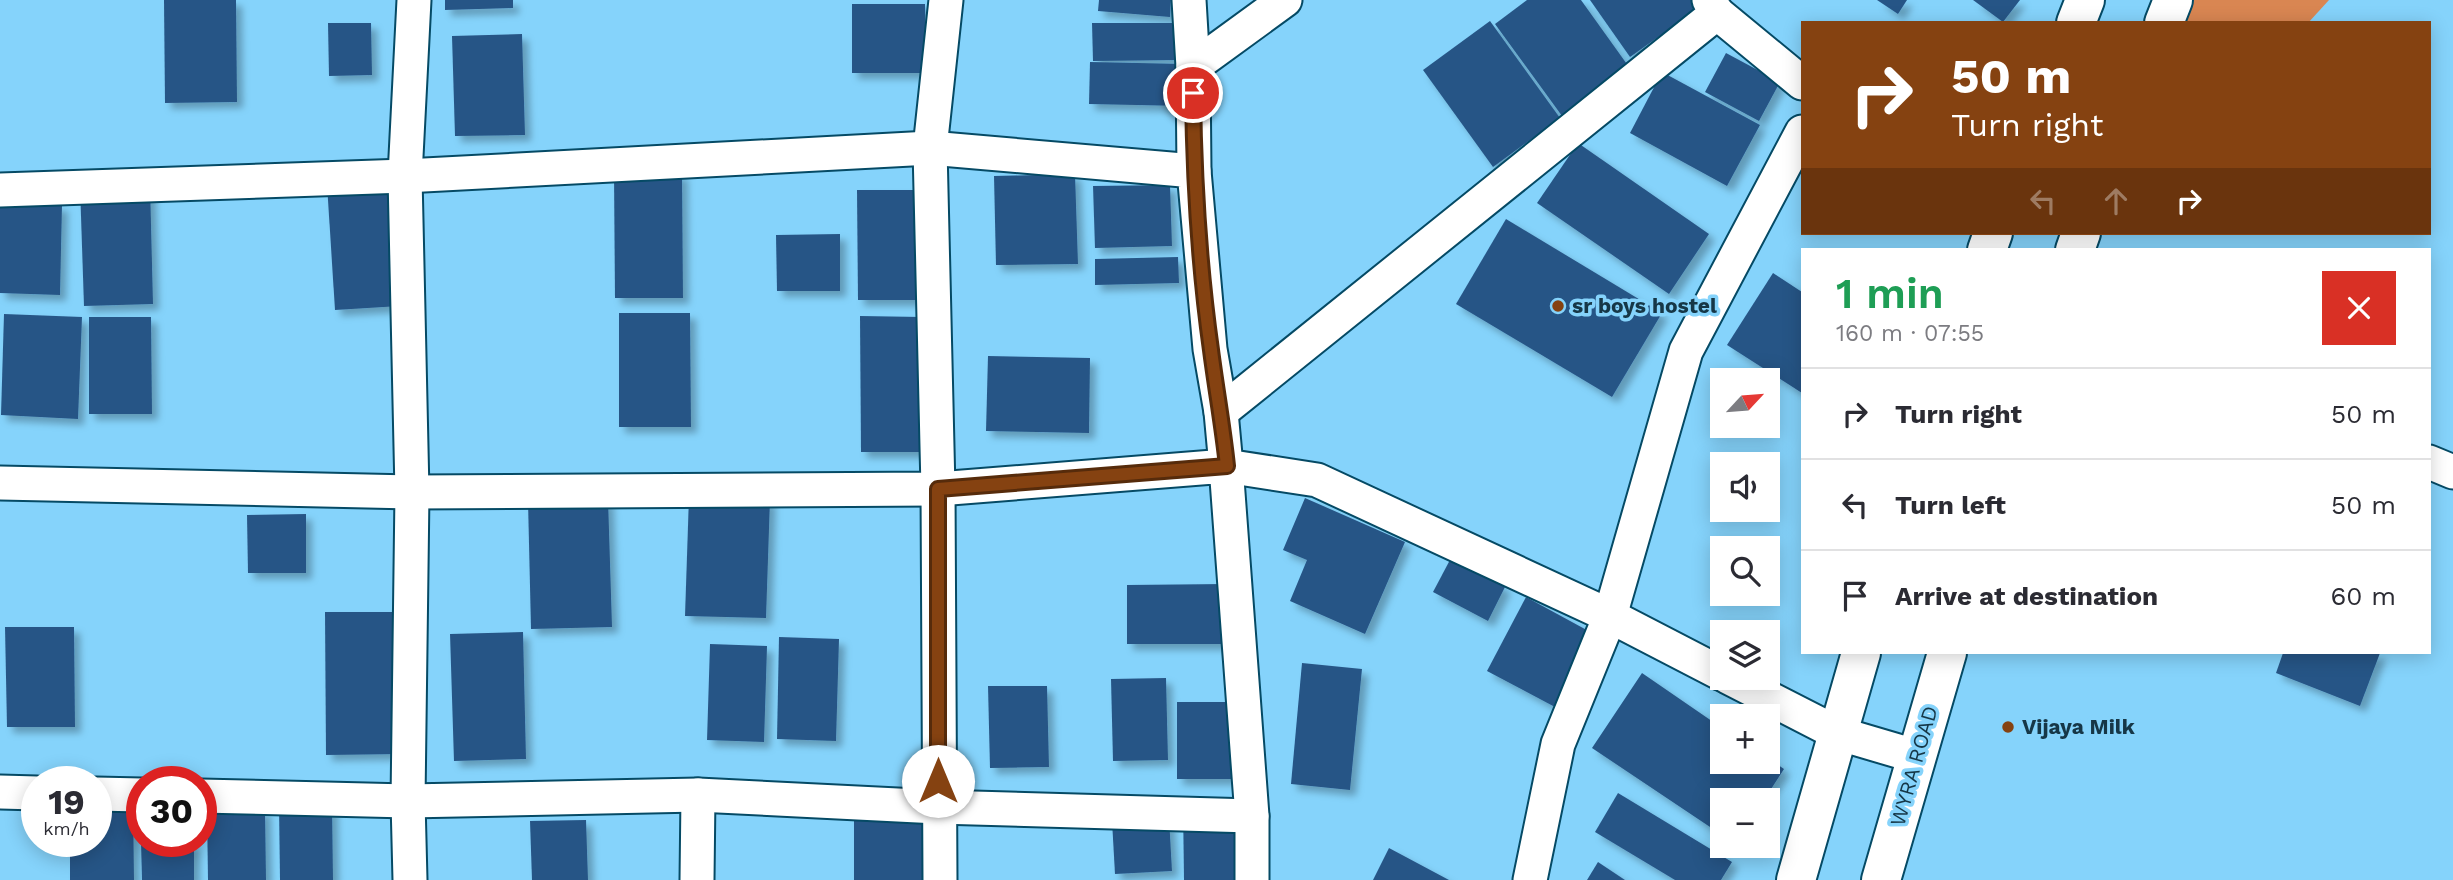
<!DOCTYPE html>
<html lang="en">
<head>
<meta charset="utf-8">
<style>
	body { margin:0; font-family:"Work Sans",sans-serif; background:#f7f7f7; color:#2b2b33; height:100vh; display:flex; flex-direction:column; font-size:26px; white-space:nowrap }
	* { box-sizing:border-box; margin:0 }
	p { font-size:23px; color:#7c7c81 }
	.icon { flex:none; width:38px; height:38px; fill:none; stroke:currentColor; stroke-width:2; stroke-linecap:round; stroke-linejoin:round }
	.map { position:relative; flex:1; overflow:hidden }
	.drawer { position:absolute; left:1801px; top:248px; width:630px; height:406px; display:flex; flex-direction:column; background:#fff; border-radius:0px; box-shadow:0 4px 18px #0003 }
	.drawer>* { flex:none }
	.banner { position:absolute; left:1801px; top:21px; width:630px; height:214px; border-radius:0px; box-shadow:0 4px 18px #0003; background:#854211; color:#fff; overflow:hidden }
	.needle { width:46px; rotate:64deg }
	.fabs { position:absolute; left:1710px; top:368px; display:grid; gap:14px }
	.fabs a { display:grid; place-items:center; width:70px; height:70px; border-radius:0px; background:#fff; box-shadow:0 4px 18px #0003; font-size:35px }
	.speed { position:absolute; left:21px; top:766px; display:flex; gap:14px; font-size:35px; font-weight:700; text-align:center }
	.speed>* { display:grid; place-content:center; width:91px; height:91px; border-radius:50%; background:#fff; box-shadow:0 4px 18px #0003; line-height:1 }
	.speed small { font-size:18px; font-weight:400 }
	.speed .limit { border:10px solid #d22; background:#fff; color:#111 }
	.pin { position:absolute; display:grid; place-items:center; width:60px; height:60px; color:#fff; margin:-30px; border:4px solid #fff; border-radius:50%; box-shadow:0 2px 7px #0007 }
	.me { position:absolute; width:77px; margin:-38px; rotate:0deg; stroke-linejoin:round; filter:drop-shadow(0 0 5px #0008) }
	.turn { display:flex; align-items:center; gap:24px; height:147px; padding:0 35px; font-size:32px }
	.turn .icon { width:91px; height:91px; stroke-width:2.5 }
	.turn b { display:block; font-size:49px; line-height:60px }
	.lanes { display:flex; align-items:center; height:66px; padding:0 35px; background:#0003; justify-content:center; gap:35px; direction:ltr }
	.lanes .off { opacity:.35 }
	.round { display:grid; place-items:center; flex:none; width:74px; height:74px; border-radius:0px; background:#f7f7f7 }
	.overview { display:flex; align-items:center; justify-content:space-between; height:119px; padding:0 35px }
	h1 { font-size:42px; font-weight:600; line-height:52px; color:#1e9e55 }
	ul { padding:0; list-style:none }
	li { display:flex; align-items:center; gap:21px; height:91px; padding:0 35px; border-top:2px solid #e1e1e2 }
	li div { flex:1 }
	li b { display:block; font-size:26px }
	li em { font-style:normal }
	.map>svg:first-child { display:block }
	.green { fill:#d98652 }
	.building { fill:#275586; filter:url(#shadow) }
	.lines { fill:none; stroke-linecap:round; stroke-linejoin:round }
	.street-casing { stroke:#054a65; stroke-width:37 }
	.primary-casing { stroke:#054a65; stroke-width:42 }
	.street { stroke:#fff; stroke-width:33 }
	.primary { stroke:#fff; stroke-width:38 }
	.route-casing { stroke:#562b0b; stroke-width:18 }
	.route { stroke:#854211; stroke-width:12 }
	.poi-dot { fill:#854211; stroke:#85d3fb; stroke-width:2.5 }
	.labels { text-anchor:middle; stroke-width:7; stroke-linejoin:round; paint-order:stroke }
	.poi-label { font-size:21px; font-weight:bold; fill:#163747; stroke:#85d3fb; text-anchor:start }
	.street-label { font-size:21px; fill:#163747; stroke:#85d3fb }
</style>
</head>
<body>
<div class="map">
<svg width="2453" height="880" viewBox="0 0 2453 880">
	<defs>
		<filter id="shadow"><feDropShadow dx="6" dy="6" stdDeviation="3.5" flood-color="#0004"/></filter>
	</defs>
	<rect width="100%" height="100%" fill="#85d3fb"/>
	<polygon class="green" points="2181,0 2329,0 2308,23 2173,23"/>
	<g class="building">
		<polygon points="164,0 236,0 237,102 165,103"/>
		<polygon points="445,0 513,0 513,8 445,10"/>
		<polygon points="1099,0 1171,0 1170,17 1098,11"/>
		<polygon points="1527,0 1581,0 1629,67 1562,116 1495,24"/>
		<polygon points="1590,0 1694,0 1699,8 1630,57"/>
		<polygon points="1877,0 1907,0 1898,14"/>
		<polygon points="1973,0 2020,0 2003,22"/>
		<polygon points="852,4 925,4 926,73 852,73"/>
		<polygon points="1490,21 1560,118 1493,167 1423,70"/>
		<polygon points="328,23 371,23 372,75 329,76"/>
		<polygon points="1092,23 1179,23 1180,60 1093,61"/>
		<polygon points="522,34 525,135 455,136 452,36"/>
		<polygon points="1726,53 1780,82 1759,121 1705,92"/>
		<polygon points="1090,62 1185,64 1184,106 1089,104"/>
		<polygon points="1662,72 1760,125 1727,186 1630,133"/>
		<polygon points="1578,143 1709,234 1669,294 1537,203"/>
		<polygon points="614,173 682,173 683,298 615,298"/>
		<polygon points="1075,174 1078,264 996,265 994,176"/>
		<polygon points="394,181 400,306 335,310 327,184"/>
		<polygon points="150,184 153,304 84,306 80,186"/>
		<polygon points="1170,185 1172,246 1095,248 1093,186"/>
		<polygon points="857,190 925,190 925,300 858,300"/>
		<polygon points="0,203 62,205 60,295 0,293"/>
		<polygon points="1506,219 1662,313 1612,397 1456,304"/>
		<polygon points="840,234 840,291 777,291 776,235"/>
		<polygon points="1178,257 1179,283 1095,285 1095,259"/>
		<polygon points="1773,273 1802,292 1802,393 1727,345"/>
		<polygon points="619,313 690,313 691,427 619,427"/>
		<polygon points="4,314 82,317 78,419 1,415"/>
		<polygon points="860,316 922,317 923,452 861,452"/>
		<polygon points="89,317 151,317 152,414 89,414"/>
		<polygon points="988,356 1090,358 1089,433 986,431"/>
		<polygon points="689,496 770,499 766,618 685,616"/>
		<polygon points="1305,498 1405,542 1365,634 1290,601 1307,560 1283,550"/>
		<polygon points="608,499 612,627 531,629 528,501"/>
		<polygon points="306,514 306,573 248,573 247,515"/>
		<polygon points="1451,558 1505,587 1488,621 1433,592"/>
		<polygon points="1226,584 1227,644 1127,644 1127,585"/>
		<polygon points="1526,597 1594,634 1555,707 1487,671"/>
		<polygon points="325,612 401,612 403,754 326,755"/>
		<polygon points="5,627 74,627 75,727 7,727"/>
		<polygon points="523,632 526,759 454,761 450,634"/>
		<polygon points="779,637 839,639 836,741 777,739"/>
		<polygon points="710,644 767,646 764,742 707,740"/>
		<polygon points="2283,653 2380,653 2360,706 2276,673"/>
		<polygon points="1302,663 1362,669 1350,790 1291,784"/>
		<polygon points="1642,673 1722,728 1722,761 1768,761 1768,758 1784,769 1764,800 1722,800 1722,835 1592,748"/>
		<polygon points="1166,678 1168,760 1113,761 1111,679"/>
		<polygon points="988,686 1047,686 1049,767 990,768"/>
		<polygon points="1177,702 1230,702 1231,779 1177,779"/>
		<polygon points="1618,793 1732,862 1721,880 1675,880 1595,832"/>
		<polygon points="133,799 134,880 70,880 70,842 96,842 96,800"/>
		<polygon points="1168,800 1172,871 1115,874 1111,803"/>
		<polygon points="1237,803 1238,880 1184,880 1183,804"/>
		<polygon points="332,804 333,880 280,880 279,805"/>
		<polygon points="265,809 266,880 208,880 207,810"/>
		<polygon points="854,812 931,813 930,880 854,880"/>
		<polygon points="586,820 588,880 532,880 530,821"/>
		<polygon points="141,842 194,842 194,880 142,880"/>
		<polygon points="1389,848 1449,880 1373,880"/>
		<polygon points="1598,862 1625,880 1587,880"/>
	</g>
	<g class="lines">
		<g class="street-casing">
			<g id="street">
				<polyline points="1189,0 1193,67 1194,171"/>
				<polyline points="1717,13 1802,83"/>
				<polyline points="1193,67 1285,0"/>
				<polyline points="0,190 405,176 930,148 1194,171 1210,349 1221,412 1226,466 1317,480 1610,616 1722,674"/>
				<polyline points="1221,412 1717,13 1709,0"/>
				<polyline points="2429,462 2453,472"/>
				<polyline points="0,483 412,492 938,489 1226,466 1252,816 1252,880"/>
				<polyline points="1728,677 1837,733 1915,756"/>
				<polyline points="0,792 37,793"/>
				<polyline points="96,794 142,795"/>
				<polyline points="201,796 408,801 698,795 938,807 1252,816"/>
				<polyline points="410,880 408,801 412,492 405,176 414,0"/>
				<polyline points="697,880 698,795"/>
				<polyline points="940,880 938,489 930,148 946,0"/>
				<polyline points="1530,880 1558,744 1610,616 1686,351 1802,132"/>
			</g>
		</g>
		<g class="primary-casing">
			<g id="primary">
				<polyline points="2076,23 2085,0"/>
				<polyline points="2164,23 2173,0"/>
				<polyline points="1987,250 1993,233"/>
				<polyline points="2075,250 2081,233"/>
				<polyline points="1796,880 1861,653"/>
				<polyline points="1881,880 1947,653"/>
			</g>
		</g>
		<use href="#street" class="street"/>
		<use href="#primary" class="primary"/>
	</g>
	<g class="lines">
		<g class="route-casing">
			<path id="route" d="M938 781V489L1227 466C1223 427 1216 389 1211 350 1199 265 1194 179 1193 93"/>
		</g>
		<use href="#route" class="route"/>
	</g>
	<g class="poi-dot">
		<circle cx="1558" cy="306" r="7"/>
		<circle cx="2008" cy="727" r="7"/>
	</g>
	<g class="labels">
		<g class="poi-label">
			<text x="1572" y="313">sr boys hostel</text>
			<text x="2022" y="734">Vijaya Milk</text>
		</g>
		<g class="street-label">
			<text transform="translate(1914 766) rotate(-74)" y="7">WYRA ROAD</text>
		</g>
	</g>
</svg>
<div class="fabs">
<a><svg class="needle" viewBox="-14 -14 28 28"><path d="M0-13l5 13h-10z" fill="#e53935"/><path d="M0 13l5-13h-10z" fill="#7c7c81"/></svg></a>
<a><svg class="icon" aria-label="sound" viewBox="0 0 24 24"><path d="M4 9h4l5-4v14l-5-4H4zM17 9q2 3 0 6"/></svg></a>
<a><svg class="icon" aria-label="search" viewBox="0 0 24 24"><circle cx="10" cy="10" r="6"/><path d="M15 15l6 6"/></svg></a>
<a><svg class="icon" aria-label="layers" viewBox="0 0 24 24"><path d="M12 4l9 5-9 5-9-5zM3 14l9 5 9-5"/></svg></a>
<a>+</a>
<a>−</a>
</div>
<div class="speed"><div>19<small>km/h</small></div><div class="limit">30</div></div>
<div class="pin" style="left:1193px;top:93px;background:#d93025"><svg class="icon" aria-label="arrive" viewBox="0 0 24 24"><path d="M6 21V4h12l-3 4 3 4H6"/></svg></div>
<svg class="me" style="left:938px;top:781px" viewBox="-20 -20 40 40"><circle r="19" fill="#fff"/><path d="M0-13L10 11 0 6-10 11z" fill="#854211"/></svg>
<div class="banner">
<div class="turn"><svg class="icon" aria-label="right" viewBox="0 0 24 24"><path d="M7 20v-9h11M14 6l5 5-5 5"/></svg><div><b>50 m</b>Turn right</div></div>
<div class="lanes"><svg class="icon off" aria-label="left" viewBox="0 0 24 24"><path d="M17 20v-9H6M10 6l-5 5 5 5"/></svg><svg class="icon off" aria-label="ahead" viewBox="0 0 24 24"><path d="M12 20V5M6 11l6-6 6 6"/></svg><svg class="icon" aria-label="right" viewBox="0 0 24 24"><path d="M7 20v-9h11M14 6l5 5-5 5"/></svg></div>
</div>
<section class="drawer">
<div class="overview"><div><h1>1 min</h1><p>160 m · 07:55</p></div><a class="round" style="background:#d93025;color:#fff"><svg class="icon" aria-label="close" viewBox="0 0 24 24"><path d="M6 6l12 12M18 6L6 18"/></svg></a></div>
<ul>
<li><svg class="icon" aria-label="right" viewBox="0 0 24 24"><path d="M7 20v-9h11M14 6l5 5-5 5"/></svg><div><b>Turn right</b></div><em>50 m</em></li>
<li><svg class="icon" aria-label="left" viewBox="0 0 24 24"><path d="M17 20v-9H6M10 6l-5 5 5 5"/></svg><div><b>Turn left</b></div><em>50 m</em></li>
<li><svg class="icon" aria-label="arrive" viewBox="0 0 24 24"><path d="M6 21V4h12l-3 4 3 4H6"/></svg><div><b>Arrive at destination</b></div><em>60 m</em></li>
</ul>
</section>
</div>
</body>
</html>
